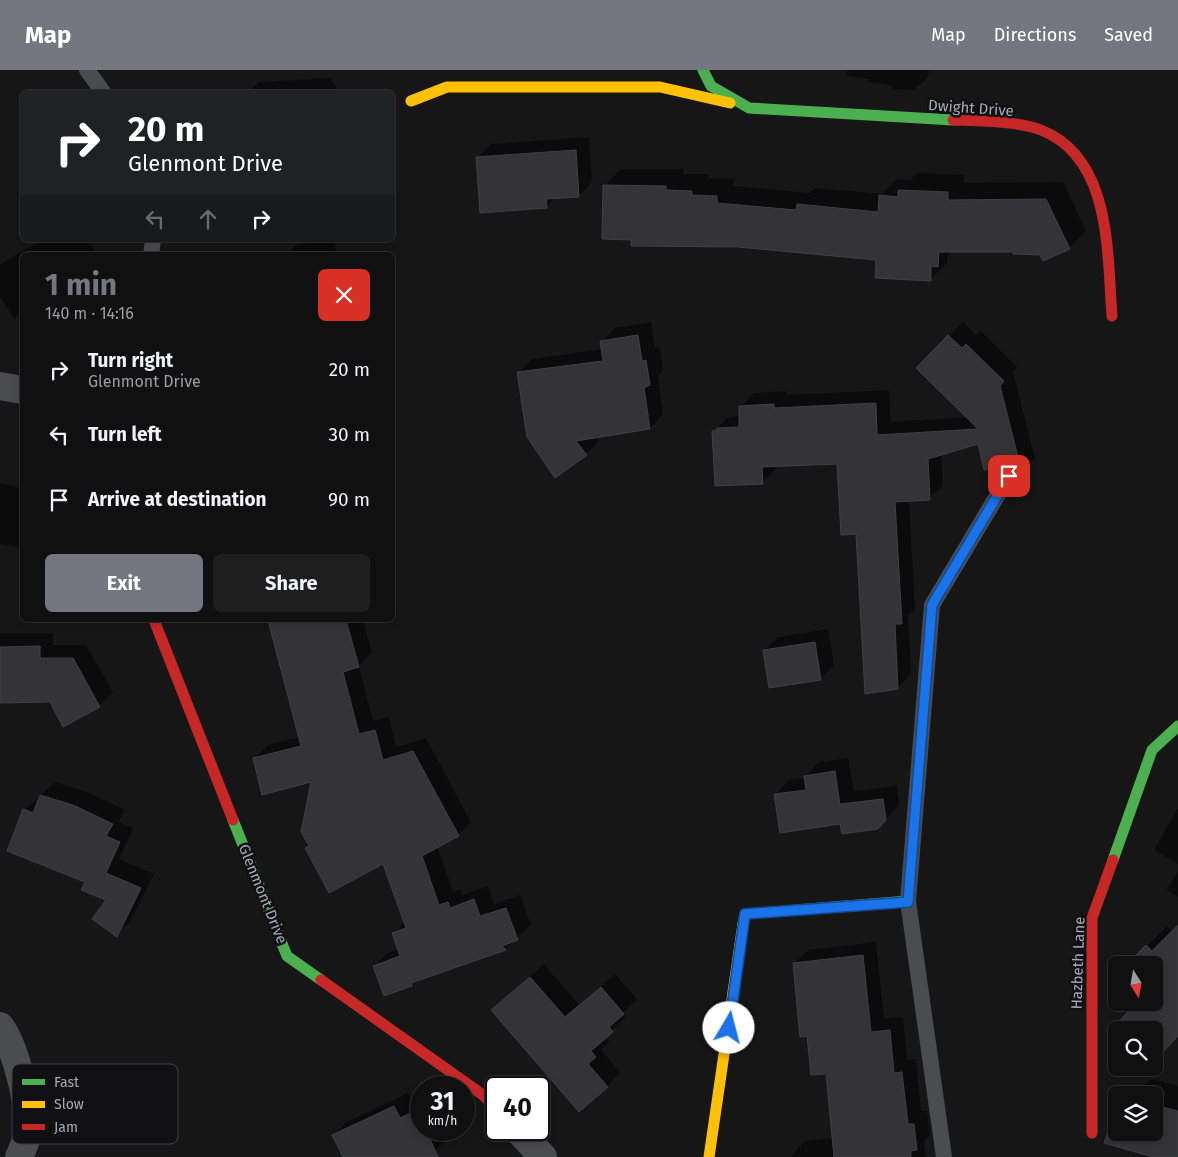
<!DOCTYPE html>
<html lang="en">
<head>
<meta charset="utf-8">
<style>
	body { margin:0; font-family:"Fira Sans",sans-serif; background:#1e1e1f; color:#f1f3f6; height:100vh; display:flex; flex-direction:column; font-size:19px; white-space:nowrap }
	* { box-sizing:border-box; margin:0 }
	p { font-size:16px; color:#9c9d9f }
	.icon { flex:none; width:28px; height:28px; fill:none; stroke:currentColor; stroke-width:2; stroke-linecap:round; stroke-linejoin:round }
	.map { position:relative; flex:1; overflow:hidden }
	.drawer { position:absolute; left:20px; top:182px; width:375px; height:370px; display:flex; flex-direction:column; background:#101011; border-radius:8px; box-shadow:0 2px 8px #0003,0 0 0 1px #303031 }
	.drawer>* { flex:none }
	.banner { position:absolute; left:20px; top:20px; width:375px; height:152px; border-radius:8px; box-shadow:0 2px 8px #0003,0 0 0 1px #303031; background:#202124; color:#fff; overflow:hidden }
	.needle { width:32px; rotate:169deg }
	.tools { position:absolute; left:1108px; top:886px; display:grid; gap:10px }
	.tools a { display:grid; place-items:center; width:55px; height:55px; border-radius:8px; background:#101011; box-shadow:0 2px 8px #0003,0 0 0 1px #303031; font-size:25px }
	.speed { position:absolute; left:410px; top:1006px; display:flex; gap:10px; font-size:25px; font-weight:700; text-align:center }
	.speed>* { display:grid; place-content:center; width:65px; height:65px; border-radius:50%; background:#101011; box-shadow:0 2px 8px #0003,0 0 0 1px #303031; line-height:1 }
	.speed small { font-size:12px; font-weight:400 }
	.speed .limit { border:2px solid #111; border-radius:8px; background:#fff; color:#111 }
	.pin { position:absolute; display:grid; place-items:center; width:42px; height:42px; color:#fff; margin:-21px; border-radius:10px; box-shadow:0 2px 8px #0006 }
	.me { position:absolute; width:55px; margin:-28px; rotate:8deg; stroke-linejoin:round; filter:drop-shadow(0 0 4px #0008) }
	.turn { display:flex; align-items:center; gap:18px; height:105px; padding:0 25px; font-size:22px }
	.turn .icon { width:65px; height:65px; stroke-width:2.5 }
	.turn b { display:block; font-size:35px; line-height:42px }
	.lanes { display:flex; align-items:center; height:48px; padding:0 25px; background:#0003; justify-content:center; gap:25px; direction:ltr }
	.lanes .off { opacity:.35 }
	.round { display:grid; place-items:center; flex:none; width:52px; height:52px; border-radius:8px; background:#1e1e1f }
	.summary { display:flex; align-items:center; justify-content:space-between; height:85px; padding:0 25px }
	h1 { font-size:30px; font-weight:700; line-height:38px; color:#747780 }
	.primary-button { display:flex; gap:10px; margin-top:auto; padding:10px 25px }
	.primary-button a { flex:1; height:58px; border-radius:8px; background:#747780; color:#fff; font-size:20px; font-weight:700; line-height:58px; text-align:center }
	.primary-button a+a { background:#1e1e1f; color:#f1f3f6 }
	ul { padding:0; list-style:none }
	li { display:flex; align-items:center; gap:15px; height:65px; padding:0 25px }
	li div { flex:1 }
	li b { display:block; font-size:19px }
	li em { font-style:normal }
	header { display:flex; align-items:center; gap:30px; box-sizing:border-box; height:70px; padding:0 25px; background:#747780; color:#fff }
	header strong { font-size:24px }
	nav { display:flex; gap:28px; margin-inline-start:auto; font-size:18px }
	.map>svg:first-child { display:block }
	.shadow { fill:#0007 }
	.building { fill:#343436; stroke:#3f4043 }
	.lines { fill:none; stroke-linecap:round; stroke-linejoin:round }
	.lane { stroke:#4a4c50; stroke-width:16 }
	.street { stroke:#4a4c50; stroke-width:28 }
	.fast { stroke:#4caf50; stroke-width:11 }
	.slow { stroke:#ffc107; stroke-width:11 }
	.jam { stroke:#c62828; stroke-width:11 }
	.route-casing { stroke:#114b97; stroke-width:12 }
	.route { stroke:#1a73e8; stroke-width:9 }
	.labels { text-anchor:middle; stroke-width:5; stroke-linejoin:round; paint-order:stroke }
	.street-label { font-size:15px; fill:#a7abb9; stroke:#111013 }
	.key { fill:#111013; stroke:#3e3e45; stroke-width:1 }
	.key-label { font-size:14px; fill:#a7abb9 }
</style>
</head>
<body>
<header>
<strong>Map</strong>
<nav><a>Map</a><a>Directions</a><a>Saved</a></nav>
</header>
<div class="map">
<svg width="1178" height="1087" viewBox="0 0 1178 1087">
	<rect width="100%" height="100%" fill="#161617"/>
	<g class="shadow">
		<polygon points="847,0 929,0 928,7 914,20 893,19 890,15 868,12 869,9 847,6"/>
		<polygon points="330,8 339,22 248,22 259,12"/>
		<polygon points="589,67 592,112 579,126 555,128 546,137 478,87 491,74"/>
		<polygon points="621,99 683,99 683,104 709,104 709,108 734,109 733,116 810,123 815,118 882,124 897,109 910,110 917,103 964,105 964,113 1063,112 1086,161 1069,178 1041,183 1014,180 952,181 948,186 947,193 930,210 877,189 633,169 604,116"/>
		<polygon points="41,170 88,170 98,185 22,185 22,242 14,248 0,227 0,195"/>
		<polygon points="334,170 337,185 286,185 297,174"/>
		<polygon points="651,252 655,278 660,277 663,300 658,306 663,344 650,358 596,366 599,371 586,384 519,302 532,289 602,279 601,272 615,258"/>
		<polygon points="963,252 976,265 981,261 1017,297 1013,302 1035,388 1022,401 1013,392 978,372 941,383 943,415 929,429 909,430 915,539 908,546 911,604 897,618 838,392 776,395 776,399 762,413 714,361 727,348 740,345 740,337 754,323 787,321 787,325 889,320 891,352 968,347 918,298"/>
		<polygon points="0,413 22,418 22,478 0,474"/>
		<polygon points="269,550 363,550 372,582 359,596 373,651 389,647 396,677 426,668 471,752 458,765 437,776 453,822 461,819 463,825 488,816 494,834 520,825 531,855 505,879 416,910 411,915 374,896 388,883 399,879 394,863 405,852 384,792 307,778 310,775 313,710 254,689 268,675 300,667"/>
		<polygon points="828,559 834,595 820,609 764,580 778,567"/>
		<polygon points="0,563 53,563 53,575 86,575 113,622 99,636 50,631 0,631"/>
		<polygon points="848,688 854,721 897,716 899,735 878,758 841,753 776,724 789,710 805,708 805,706 819,692"/>
		<polygon points="55,712 87,722 125,740 119,752 133,758 119,789 154,804 130,852 116,865 107,829 87,811 25,740"/>
		<polygon points="1178,738 1178,794 1154,780"/>
		<polygon points="1178,801 1178,827 1167,820"/>
		<polygon points="1167,856 1173,862 1178,856 1178,965 1163,980 1154,971 1154,960 1125,960 1154,932 1154,895 1128,895"/>
		<polygon points="876,872 884,949 903,947 907,990 916,989 921,1041 927,1041 930,1065 924,1071 926,1087 791,1087 805,1071 834,1068 827,1002 808,965 794,893 808,880"/>
		<polygon points="544,894 579,935 615,904 637,929 622,944 626,947 605,967 609,972 601,980 620,1002 607,1016 493,940"/>
		<polygon points="1151,1009 1178,1016 1178,1087 1146,1087 1154,1062 1154,1025 1135,1025"/>
		<polygon points="408,1023 413,1035 421,1031 421,1060 446,1060 449,1067 435,1081 421,1087 344,1087 333,1065 347,1052"/>
	</g>
	<g class="building">
		<polygon points="576,80 579,127 546,129 547,138 480,143 476,87"/>
		<polygon points="603,115 666,116 666,120 692,121 692,125 717,126 717,133 796,140 797,134 878,142 879,125 898,127 898,120 948,122 948,130 1046,129 1070,179 1043,191 1040,185 1013,184 1013,182 939,182 938,197 931,196 931,211 875,208 876,190 738,177 631,176 631,170 602,169"/>
		<polygon points="638,265 642,291 646,290 650,315 644,318 650,359 576,371 587,385 555,408 527,367 517,302 603,291 600,271"/>
		<polygon points="948,265 962,278 966,274 1004,311 1000,316 1022,403 1012,393 984,400 978,374 928,389 930,430 895,432 902,554 895,554 898,619 865,624 856,464 841,465 837,394 762,397 763,414 715,416 712,361 717,360 717,358 739,357 739,336 774,334 774,338 876,333 877,365 978,359 916,298"/>
		<polygon points="268,550 346,550 359,597 343,602 359,664 375,660 383,690 413,681 459,766 422,786 439,835 448,832 450,838 474,829 480,846 506,838 518,870 502,876 506,880 411,913 412,916 384,926 373,896 400,886 392,863 406,858 383,794 329,823 305,778 309,776 301,762 311,712 262,725 253,688 301,676"/>
		<polygon points="815,572 821,610 769,618 763,580"/>
		<polygon points="40,576 40,588 73,588 100,637 63,657 50,632 0,633 0,577"/>
		<polygon points="835,701 840,734 883,729 886,750 878,759 842,764 840,754 780,763 774,724 806,720 804,706"/>
		<polygon points="40,725 73,735 113,754 106,766 120,772 106,803 141,818 117,867 92,849 106,830 81,820 85,812 7,781 23,739 33,743"/>
		<polygon points="1178,855 1178,966 1163,982 1154,973 1154,960 1112,960 1136,932 1154,932 1154,895 1126,895 1146,875 1152,881"/>
		<polygon points="863,885 871,962 890,960 894,1003 902,1002 908,1054 914,1054 917,1080 911,1081 911,1087 834,1087 826,1004 811,1005 807,966 800,967 793,893"/>
		<polygon points="530,907 565,947 601,917 624,944 609,957 613,962 591,981 596,987 588,994 608,1017 579,1042 491,940"/>
		<polygon points="1154,1035 1178,1041 1178,1087 1153,1087 1104,1073 1108,1062 1154,1062"/>
		<polygon points="394,1036 400,1048 417,1040 421,1050 421,1060 426,1060 438,1087 343,1087 332,1065"/>
	</g>
	<g class="lines">
		<g class="lane">
			<polyline points="87,0 103,22"/>
			<polyline points="151,185 153,170"/>
			<polyline points="944,1087 908,831 932,535 1009,406"/>
		</g>
		<g class="street">
			<polyline points="0,316 22,320"/>
			<path d="M0 956C15 976 32 1040 27 1065 26 1072 22 1080 19 1087"/>
			<polyline points="518,1060 543,1087"/>
		</g>
		<g class="fast">
			<polyline points="703,0 711,16 749,38 953,50"/>
			<polyline points="233,750 287,886 321,910"/>
			<polyline points="1113,790 1152,680 1178,656"/>
			<polyline points="743,854 745,844 908,831"/>
		</g>
		<g class="slow">
			<polyline points="411,31 447,17 660,17 730,33"/>
			<polyline points="709,1087 743,854"/>
		</g>
		<g class="jam">
			<path d="M953 50C978 51 1018 51 1041 60 1112 88 1107 183 1112 246"/>
			<polyline points="154,550 233,750"/>
			<polyline points="321,910 483,1025 496,1038"/>
			<polyline points="1092,1063 1092,848 1113,790"/>
		</g>
	</g>
	<g class="lines">
		<g class="route-casing">
			<polyline id="route" points="729,958 745,844 908,832 932,535 1009,406"/>
		</g>
		<use href="#route" class="route"/>
	</g>
	<g class="labels">
		<g class="street-label">
			<text transform="translate(971 38) rotate(4)" y="5">Dwight Drive</text>
			<text transform="translate(263 824) rotate(68)" y="5">Glenmont Drive</text>
			<text transform="translate(1078 893) rotate(-88)" y="5">Hazbeth Lane</text>
		</g>
	</g>
	<rect x="12" y="994" width="166" height="80" rx="8" class="key"/>
	<rect x="22" y="1009" width="23" height="6" fill="#4caf50"/>
	<rect x="22" y="1031" width="23" height="7" fill="#ffc107"/>
	<rect x="22" y="1054" width="23" height="6" fill="#c62828"/>
	<g class="key-label">
		<text x="54" y="1017">Fast</text>
		<text x="54" y="1039">Slow</text>
		<text x="54" y="1062">Jam</text>
	</g>
</svg>
<div class="tools">
<a><svg class="needle" viewBox="-14 -14 28 28"><path d="M0-13l5 13h-10z" fill="#e53935"/><path d="M0 13l5-13h-10z" fill="#9c9d9f"/></svg></a>
<a><svg class="icon" aria-label="search" viewBox="0 0 24 24"><circle cx="10" cy="10" r="6"/><path d="M15 15l6 6"/></svg></a>
<a><svg class="icon" aria-label="layers" viewBox="0 0 24 24"><path d="M12 4l9 5-9 5-9-5zM3 14l9 5 9-5"/></svg></a>
</div>
<div class="speed"><div>31<small>km/h</small></div><div class="limit">40</div></div>
<div class="pin" style="left:1009px;top:406px;background:#d93025"><svg class="icon" aria-label="arrive" viewBox="0 0 24 24"><path d="M6 21V4h12l-3 4 3 4H6"/></svg></div>
<svg class="me" style="left:729px;top:958px" viewBox="-20 -20 40 40"><circle r="19" fill="#fff"/><path d="M0-13L10 11 0 6-10 11z" fill="#1a73e8"/></svg>
<div class="banner">
<div class="turn"><svg class="icon" aria-label="right" viewBox="0 0 24 24"><path d="M7 20v-9h11M14 6l5 5-5 5"/></svg><div><b>20 m</b>Glenmont Drive</div></div>
<div class="lanes"><svg class="icon off" aria-label="left" viewBox="0 0 24 24"><path d="M17 20v-9H6M10 6l-5 5 5 5"/></svg><svg class="icon off" aria-label="ahead" viewBox="0 0 24 24"><path d="M12 20V5M6 11l6-6 6 6"/></svg><svg class="icon" aria-label="right" viewBox="0 0 24 24"><path d="M7 20v-9h11M14 6l5 5-5 5"/></svg></div>
</div>
<section class="drawer">
<div class="summary"><div><h1>1 min</h1><p>140 m · 14:16</p></div><a class="round" style="background:#d93025;color:#fff"><svg class="icon" aria-label="close" viewBox="0 0 24 24"><path d="M6 6l12 12M18 6L6 18"/></svg></a></div>
<ul>
<li><svg class="icon" aria-label="right" viewBox="0 0 24 24"><path d="M7 20v-9h11M14 6l5 5-5 5"/></svg><div><b>Turn right</b><p>Glenmont Drive</p></div><em>20 m</em></li>
<li><svg class="icon" aria-label="left" viewBox="0 0 24 24"><path d="M17 20v-9H6M10 6l-5 5 5 5"/></svg><div><b>Turn left</b></div><em>30 m</em></li>
<li><svg class="icon" aria-label="arrive" viewBox="0 0 24 24"><path d="M6 21V4h12l-3 4 3 4H6"/></svg><div><b>Arrive at destination</b></div><em>90 m</em></li>
</ul>
<div class="primary-button"><a>Exit</a><a>Share</a></div>
</section>
</div>
</body>
</html>
